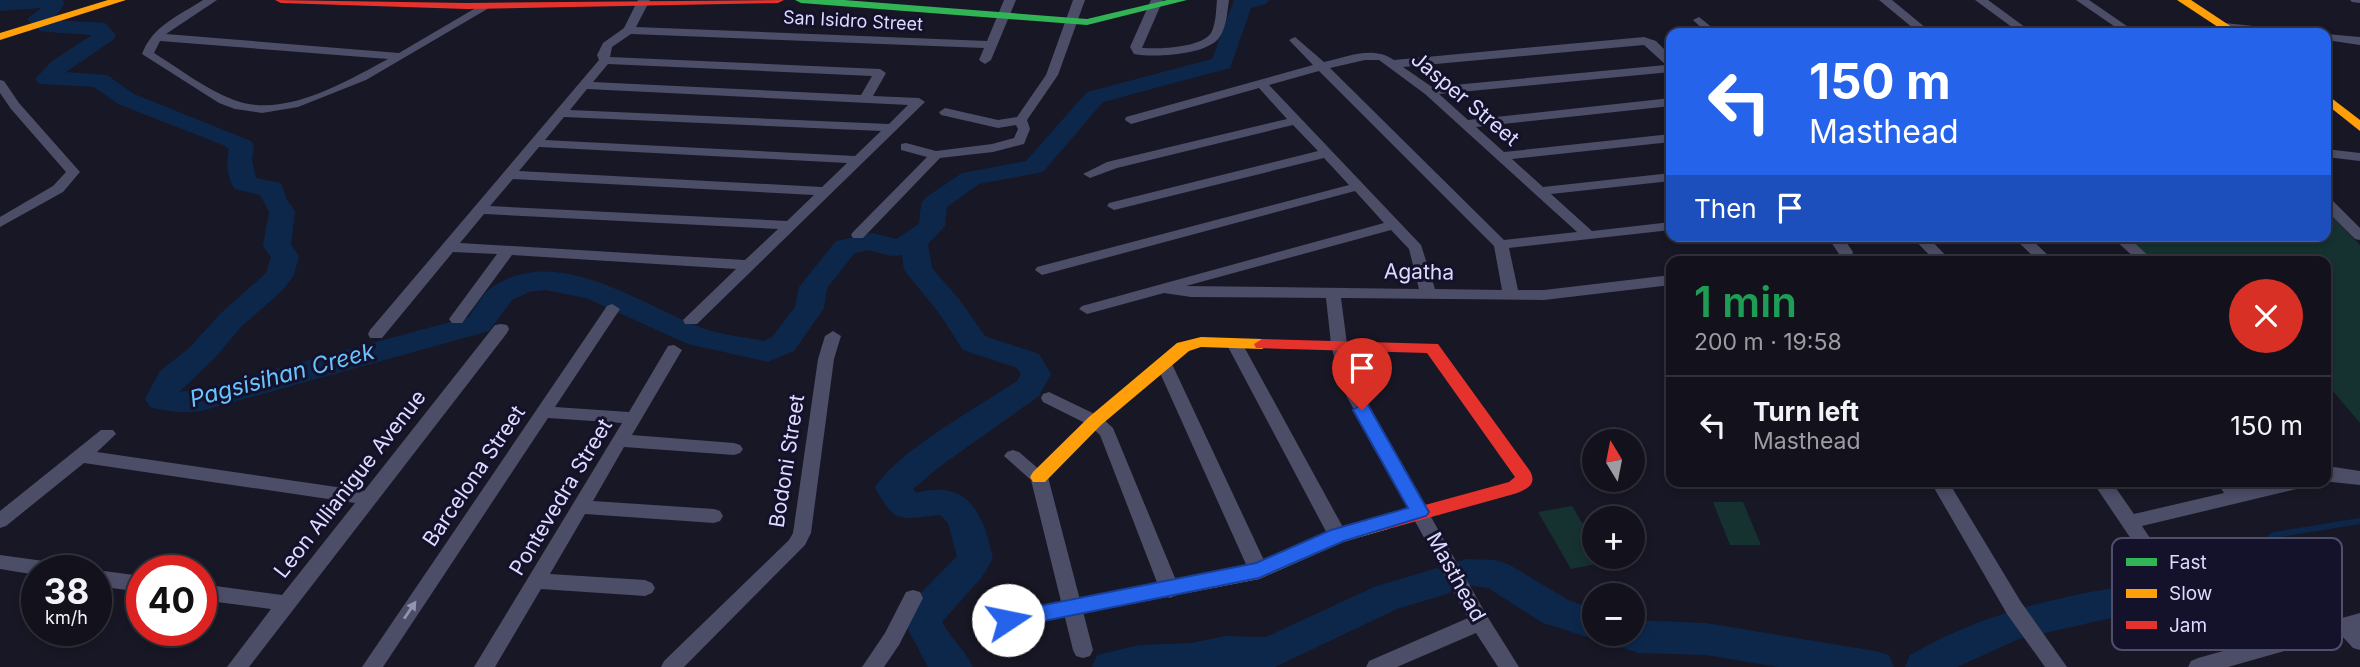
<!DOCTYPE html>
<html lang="en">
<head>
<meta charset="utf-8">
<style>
	body { margin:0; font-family:Inter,sans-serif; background:#1f1f29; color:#f1f3f6; height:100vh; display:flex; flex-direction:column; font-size:26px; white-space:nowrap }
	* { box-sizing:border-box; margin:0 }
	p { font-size:23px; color:#9c9da3 }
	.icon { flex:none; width:38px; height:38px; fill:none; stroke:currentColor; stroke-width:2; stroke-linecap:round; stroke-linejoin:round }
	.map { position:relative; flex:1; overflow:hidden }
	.panel { position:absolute; left:1666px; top:256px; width:665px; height:231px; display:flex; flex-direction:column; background:#12111c; border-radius:14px; box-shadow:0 4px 10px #0003,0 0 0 2px #31313b }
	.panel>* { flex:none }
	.top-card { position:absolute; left:1666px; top:28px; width:665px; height:214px; border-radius:14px; box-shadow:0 4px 10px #0003,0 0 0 2px #31313b; background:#2563eb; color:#fff; overflow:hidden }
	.needle { width:46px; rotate:350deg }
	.fabs { position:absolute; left:1582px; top:429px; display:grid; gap:14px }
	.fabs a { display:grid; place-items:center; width:63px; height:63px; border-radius:50%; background:#12111c; box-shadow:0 4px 10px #0003,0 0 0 2px #31313b; font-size:35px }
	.speed { position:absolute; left:21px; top:555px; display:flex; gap:14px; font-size:35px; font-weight:700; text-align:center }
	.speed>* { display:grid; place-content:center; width:91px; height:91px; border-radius:50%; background:#12111c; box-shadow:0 4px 10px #0003,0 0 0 2px #31313b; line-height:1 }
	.speed small { font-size:18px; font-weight:400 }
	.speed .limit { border:10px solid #d22; background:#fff; color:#111 }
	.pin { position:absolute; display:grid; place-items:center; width:60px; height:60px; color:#fff; margin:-72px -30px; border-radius:50% 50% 50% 0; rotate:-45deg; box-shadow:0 0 7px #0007 }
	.pin .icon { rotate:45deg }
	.me { position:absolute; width:77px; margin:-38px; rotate:79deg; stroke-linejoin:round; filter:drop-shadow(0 0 5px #0008) }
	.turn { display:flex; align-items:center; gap:24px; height:147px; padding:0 28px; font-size:32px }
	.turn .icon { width:91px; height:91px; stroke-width:2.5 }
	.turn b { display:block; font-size:49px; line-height:60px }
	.then { display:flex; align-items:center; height:66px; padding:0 28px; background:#0003; gap:14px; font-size:26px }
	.round { display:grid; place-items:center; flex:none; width:74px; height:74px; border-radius:37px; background:#1f1f29 }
	.summary { display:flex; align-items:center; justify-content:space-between; height:119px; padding:0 28px }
	h1 { font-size:42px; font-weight:600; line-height:52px; color:#1e9e55 }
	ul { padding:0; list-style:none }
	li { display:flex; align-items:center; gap:21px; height:98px; padding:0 28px; border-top:2px solid #31313b }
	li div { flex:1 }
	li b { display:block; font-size:26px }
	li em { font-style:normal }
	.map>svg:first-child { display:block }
	.green { fill:#153230 }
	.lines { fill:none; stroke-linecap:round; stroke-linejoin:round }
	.stream { stroke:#0d274b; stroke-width:6 }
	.river { fill:#0d274b; fill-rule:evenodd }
	.street { fill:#4c4d66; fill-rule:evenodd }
	.fast { fill:#30b455; fill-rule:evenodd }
	.slow { fill:#ff9f0a; fill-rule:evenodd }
	.jam { fill:#e5322d; fill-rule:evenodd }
	.oneway { fill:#9494b2 }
	.route { fill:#2563eb; stroke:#184099; stroke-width:2 }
	.labels { text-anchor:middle; stroke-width:6; stroke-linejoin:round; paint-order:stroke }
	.far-street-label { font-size:18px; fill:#dddbff; stroke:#14112b }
	.street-label { font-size:21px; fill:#dddbff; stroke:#14112b }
	.water-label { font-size:23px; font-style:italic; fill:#69c3ff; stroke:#14112b }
	.key { fill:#14112b; stroke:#504e6b; stroke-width:2 }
	.key-label { font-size:19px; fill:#dddbff }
</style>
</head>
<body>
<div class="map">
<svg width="2360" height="667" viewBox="0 0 2360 667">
	<rect width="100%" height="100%" fill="#181725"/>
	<g class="green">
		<polygon points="2326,210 2360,245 2360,423 2326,383 2326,261 2152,261 2125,236 2326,236"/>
		<polygon points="1713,502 1743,502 1761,545 1730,545"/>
		<polygon points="1572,506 1594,543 1594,556 1603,557 1606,562 1571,569 1538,512"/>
	</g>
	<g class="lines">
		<polyline class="stream" points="2120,602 2152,595 2174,577 2192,569 2250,554 2274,535 2360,521"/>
		<g class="river">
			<path d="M0 0H62L65 3 53 20 105 23 116 35 113 40 66 72 107 75 134 94 251 141 254 146 252 160 256 178 281 183 287 200 295 211 291 245 299 256 294 275 283 290 241 327 214 359 179 392 201 389 469 317C475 307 482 295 491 288 557 242 640 305 702 328 722 335 744 337 764 341L772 337 795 307 799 287 836 241 873 233 896 239 919 224 921 204 925 198 962 173 1026 161 1087 92 1212 59 1234 0H1269L1266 4 1251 8 1230 68 1103 102 1043 172 979 184 947 207 945 226 928 244 932 268 959 299 985 336 1039 354 1051 374 1039 396 939 467 913 489 916 493C969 479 983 514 993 558L982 577 942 622C951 639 965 650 973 667H928L904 622 920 594 957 556 948 523 940 515C902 518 897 527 875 488 895 453 981 405 1017 381L1021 374 1017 368 963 350 939 313 904 270 902 255 890 256 869 250 855 253 827 288 824 308 794 351 768 362 688 344 586 298 545 290 529 292 512 300 489 331 201 411C182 413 169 412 150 407L145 399 160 371 188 349 221 313 266 273 271 257 263 246 269 212 260 195 235 189C227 178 226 162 229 149L223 145 118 104 94 87 39 84 35 79 52 61 92 35 48 32 40 31 27 19 41 8 0 11Z"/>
			<polygon points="1467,559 1495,560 1508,564 1568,600 1594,609 1594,634 1607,635 1594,639 1556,627 1543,623 1488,588 1455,583 1450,593 1397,609 1275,667 1092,667 1097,655 1139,645 1192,643 1225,636 1266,637 1374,587 1437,568 1449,573 1454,563"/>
			<path d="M2120 587 2133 591 2138 602 2133 613 2019 639 1957 667H1905L1910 655C1976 617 2045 599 2120 587Z"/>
			<polygon points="1633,620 1706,623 1875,651 1889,655 1894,667 1778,667 1706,655 1638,653 1614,645 1608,634 1633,634"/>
		</g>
		<g class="street">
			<path d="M203 0H217L166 34 399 53 479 6 489 8 366 80 298 107 262 113 235 109 219 103 142 54C152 26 180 15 203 0ZM160 41 388 59C345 82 284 119 234 100 205 89 180 69 154 53Z"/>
			<path d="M638 0H650L636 27 987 41 1004 0H1016L991 60 985 64 979 60 984 48 631 34 612 47 610 57 880 69 886 73 873 96 919 98 925 102 697 324H685L683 320 736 269 512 255 462 323H452L449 319 452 315 497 254 453 252 382 338H370L368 334 370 330 599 60 597 55 603 43 624 28ZM608 64 872 76 861 95 593 82ZM587 89 908 105 889 124 570 110ZM564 117 881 131 855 156 545 140ZM539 147 847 163 822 187 519 171ZM513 179 814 195 787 221 490 206ZM484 214 778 229 745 260 460 243Z"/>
			<polygon points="1073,0 1085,0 1058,75 1027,120 1030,129 1024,144 993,152 940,158 863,238 853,238 851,235 853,232 927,157 901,150 901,144 906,143 936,151 992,144 1014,138 1018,129 1016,125 998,128 941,115 939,112 945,108 998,120 1017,117 1046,75"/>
			<path d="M1151 0H1163L1142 48C1159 49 1201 48 1211 33 1216 24 1216 10 1217 0H1229C1227 12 1227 27 1219 38 1206 55 1154 58 1134 54L1130 47Z"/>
			<polygon points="1879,0 1892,0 1932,33 1919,33"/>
			<polygon points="1975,0 1988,0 2033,33 2020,33"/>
			<polygon points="2076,0 2089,0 2137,33 2124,33"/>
			<polygon points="2350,0 2360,0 2360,3 2352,2"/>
			<polygon points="1699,17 1719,33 1707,33 1693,20"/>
			<polygon points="2225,23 2290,30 2296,33 2260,33 2221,28 2221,24"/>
			<polygon points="2326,34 2360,37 2360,45 2326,40"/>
			<path d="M1295 37 1324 62C1347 57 1373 45 1394 60L1644 37 1656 41 1671 56V72L1439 94 1468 120 1671 98V106L1476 127 1504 152 1671 134V142L1512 159 1543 187 1671 173V181L1551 194 1592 231 1671 222V230L1509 248 1518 290H1544L1671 275V285L1544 300 1341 298 1347 344 1357 386 1487 616 1519 667H1498L1476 633 1397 667H1366L1369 661 1468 618 1341 386 1331 344 1326 298 1191 297 1164 293 1087 314 1079 309 1082 306 1384 223 1355 191 1042 275 1035 270 1037 267 1349 185 1324 158 1114 210 1107 206 1109 203 1318 151 1293 125 1117 168 1090 178 1083 174 1107 162 1287 119 1259 88 1131 124 1125 120 1126 117 1313 65 1289 40ZM1644 45 1666 65 1432 87 1403 67ZM1365 60H1379L1425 94 1577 232 1504 240 1330 68ZM1319 71 1494 246 1502 290 1435 289 1421 245 1269 85ZM1391 230 1409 249 1419 289 1186 286Z"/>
			<polygon points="0,80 4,81 19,103 80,172 63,192 0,227 0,217 53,186 66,172 11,109 0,93"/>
			<polygon points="2326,149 2360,153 2360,161 2326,157"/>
			<polygon points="2326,198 2331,199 2360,228 2360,240 2355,239 2326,210"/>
			<polygon points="1827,236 1842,236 1853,252 1851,260 1826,261 1839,254"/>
			<polygon points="1911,236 1927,236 1951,261 1935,261"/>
			<polygon points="2012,236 2028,236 2054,261 2038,261"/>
			<polygon points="2111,236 2127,236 2154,261 2138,261"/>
			<polygon points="612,304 620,309 555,407 629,412 668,346 674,345 682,350 632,435 734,443 740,445 743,449 740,453 734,455 624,447 593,501 714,509 720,511 723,516 720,521 714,523 585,514 550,574 645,580 652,583 655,588 652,593 645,596 541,589 495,667 474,667 622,423 548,418 383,667 362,667 607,306"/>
			<polygon points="501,324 507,325 509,329 507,333 249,667 227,667 271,609 201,600 201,584 282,595 355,503 84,463 6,526 0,528 0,511 101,430 113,430 116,434 97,452 364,491 495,325"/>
			<polygon points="833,331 841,336 834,359 811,533 805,545 684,667 661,667 664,661 789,540 793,533 818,359 825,336"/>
			<polygon points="1234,338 1242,343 1345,531 1347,536 1345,541 1338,543 1331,541 1226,343"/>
			<polygon points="1164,359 1172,364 1269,571 1266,576 1259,579 1252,576 1249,571 1156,364"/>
			<polygon points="1049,392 1101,417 1113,428 1180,590 1177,595 1170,598 1163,595 1160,590 1100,435 1089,425 1043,402 1041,398 1043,394"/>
			<polygon points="1013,450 1019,452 1048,477 1093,650 1090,656 1083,658 1076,656 1073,650 1031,480 1004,456 1007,452"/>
			<polygon points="2334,467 2360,471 2360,485 2322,481 2326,481 2326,470"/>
			<polygon points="1930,481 1948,481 2021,602 2067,667 2045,667 2007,614"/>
			<polygon points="2092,481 2111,481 2134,514 2224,493 2216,481 2235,481 2241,489 2272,481 2310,481 2307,486 2301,488 2142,526 2168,565 2166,570 2159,572 2152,570"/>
			<polygon points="0,555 51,562 58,565 61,570 37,570 37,575 0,569"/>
			<polygon points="96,570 142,576 142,592 96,586"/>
			<polygon points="913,590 920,592 923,598 899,645 884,667 862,667 885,633 906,592"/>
			<polygon points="2360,613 2360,650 2353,648 2341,635 2228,667 2188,667 2191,661 2198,658"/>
		</g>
		<polygon class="fast" points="795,0 844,0 1087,19 1167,0 1187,0 1087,25 801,3"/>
		<g class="slow">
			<polygon points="108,0 126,0 0,40 0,33"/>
			<polygon points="2177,0 2191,0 2241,33 2227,33"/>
			<polygon points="2326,94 2360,120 2360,131 2326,104"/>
			<polygon points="1201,337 1262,339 1270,344 1262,349 1201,347 1189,351 1101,425 1045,482 1033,482 1030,477 1033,472 1089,417 1177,343"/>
			<polygon points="1381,517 1388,519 1390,524 1388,529 1343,542 1259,579 986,632 979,630 976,624 979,618 986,616 1256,564 1331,531"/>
		</g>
		<g class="jam">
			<polygon points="275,0 467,3 784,0 778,3 467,9 281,3"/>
			<path d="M1262 339 1438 344 1530 471C1538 485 1525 490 1514 494L1381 531 1374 529 1372 524 1374 519 1509 482 1515 477 1427 353 1256 348 1254 344Z"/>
		</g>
	</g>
	<defs><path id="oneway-solid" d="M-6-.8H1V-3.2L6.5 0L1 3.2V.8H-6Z" transform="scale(1.75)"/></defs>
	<use class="oneway" href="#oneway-solid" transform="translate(410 610) rotate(-56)"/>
	<polygon class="route" points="1362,404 1368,405 1426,507 1429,512 1426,516 1344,541 1259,578 1008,628 1001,626 998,620 1001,614 1008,612 1256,563 1331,530 1408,508 1353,410"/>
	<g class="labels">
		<g class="far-street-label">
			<text transform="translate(853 21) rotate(3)" y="6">San Isidro Street</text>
		</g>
		<g class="street-label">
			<text transform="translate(1465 99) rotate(40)" y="7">Jasper Street</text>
			<text transform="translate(1419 272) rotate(1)" y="7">Agatha</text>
			<text transform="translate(787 461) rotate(-81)" y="7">Bodoni Street</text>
			<text transform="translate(474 476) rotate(-56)" y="7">Barcelona Street</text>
			<text transform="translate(350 484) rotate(-52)" y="7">Leon Allianigue Avenue</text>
			<text transform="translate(561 497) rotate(-59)" y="7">Pontevedra Street</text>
			<text transform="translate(1456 577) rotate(61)" y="7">Masthead</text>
		</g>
		<g class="water-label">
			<text transform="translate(282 375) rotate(-15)" y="8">Pagsisihan Creek</text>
		</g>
	</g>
	<rect x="2112" y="538" width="230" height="112" rx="10" class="key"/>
	<rect x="2126" y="558" width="31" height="8" fill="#30b455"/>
	<rect x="2126" y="589" width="31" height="9" fill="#ff9f0a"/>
	<rect x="2126" y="621" width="31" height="8" fill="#e5322d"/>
	<g class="key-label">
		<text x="2169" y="569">Fast</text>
		<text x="2169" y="600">Slow</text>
		<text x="2169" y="632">Jam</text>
	</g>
</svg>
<div class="fabs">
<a><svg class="needle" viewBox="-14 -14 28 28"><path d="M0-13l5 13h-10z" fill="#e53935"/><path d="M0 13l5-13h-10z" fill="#9c9da3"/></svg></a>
<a>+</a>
<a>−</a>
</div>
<div class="speed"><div>38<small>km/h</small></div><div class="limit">40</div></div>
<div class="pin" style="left:1362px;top:410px;background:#d93025"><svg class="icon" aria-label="arrive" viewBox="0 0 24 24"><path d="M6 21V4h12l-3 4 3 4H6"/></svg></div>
<svg class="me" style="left:1008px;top:620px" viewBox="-20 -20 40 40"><circle r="19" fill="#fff"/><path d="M0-13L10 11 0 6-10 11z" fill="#2563eb"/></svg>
<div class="top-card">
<div class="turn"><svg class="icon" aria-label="left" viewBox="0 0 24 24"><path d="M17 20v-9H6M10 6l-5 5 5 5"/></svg><div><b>150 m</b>Masthead</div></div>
<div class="then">Then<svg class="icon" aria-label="arrive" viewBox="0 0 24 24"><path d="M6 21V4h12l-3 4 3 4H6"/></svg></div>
</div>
<section class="panel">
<div class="summary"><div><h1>1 min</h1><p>200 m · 19:58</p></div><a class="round" style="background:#d93025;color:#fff"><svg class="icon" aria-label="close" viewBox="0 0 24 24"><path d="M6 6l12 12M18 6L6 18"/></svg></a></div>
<ul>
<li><svg class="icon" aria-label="left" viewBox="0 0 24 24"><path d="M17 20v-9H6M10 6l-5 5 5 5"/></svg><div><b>Turn left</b><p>Masthead</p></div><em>150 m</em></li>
</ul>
</section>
</div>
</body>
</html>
